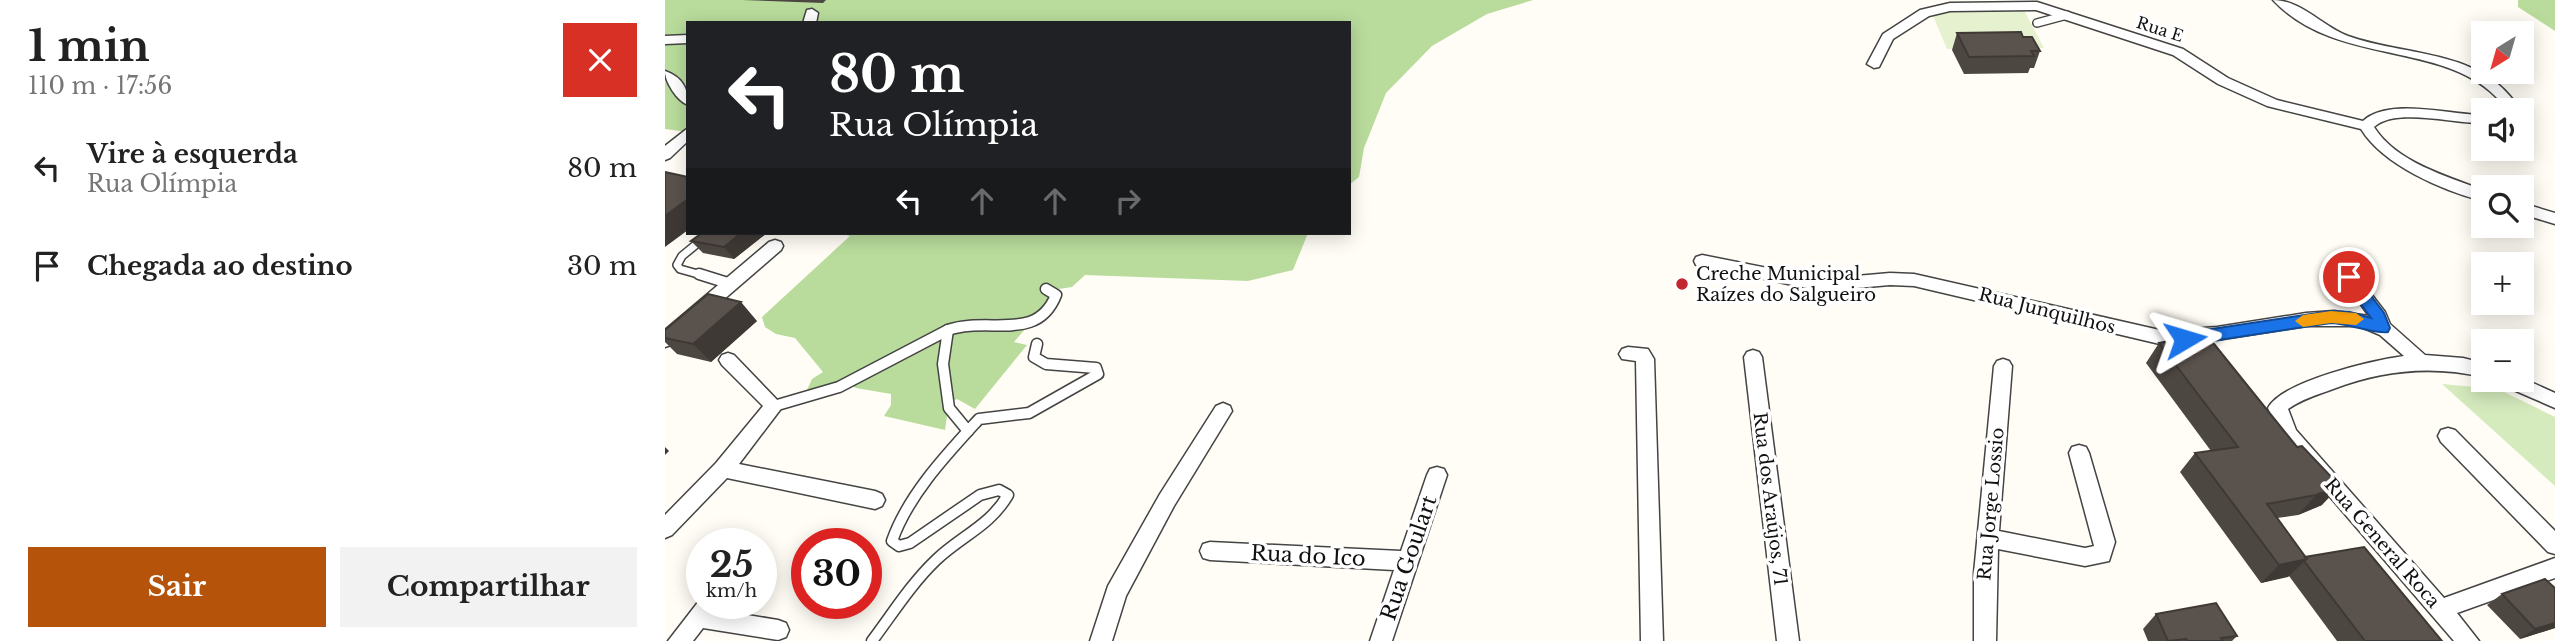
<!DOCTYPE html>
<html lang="pt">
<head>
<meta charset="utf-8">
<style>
	body { margin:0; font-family:"Libre Baskerville",serif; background:#f2f2f2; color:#222; height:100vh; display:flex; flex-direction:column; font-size:26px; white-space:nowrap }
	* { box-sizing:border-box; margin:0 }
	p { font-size:23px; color:#767676 }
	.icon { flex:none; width:38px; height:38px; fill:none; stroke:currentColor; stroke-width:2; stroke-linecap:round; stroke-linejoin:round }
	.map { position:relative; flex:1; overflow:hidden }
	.sheet { display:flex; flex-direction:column; background:#fff; width:665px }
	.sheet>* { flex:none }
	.hud { position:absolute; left:21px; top:21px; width:665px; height:214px; border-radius:0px; box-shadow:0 4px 18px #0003; background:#202124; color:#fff; overflow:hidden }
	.needle { width:46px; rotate:217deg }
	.buttons { position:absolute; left:1806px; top:21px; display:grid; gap:14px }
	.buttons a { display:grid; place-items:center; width:63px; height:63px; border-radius:0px; background:#fff; box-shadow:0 4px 18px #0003; font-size:35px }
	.speed { position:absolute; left:21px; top:528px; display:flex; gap:14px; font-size:35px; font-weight:700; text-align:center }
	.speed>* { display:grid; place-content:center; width:91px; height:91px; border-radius:50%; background:#fff; box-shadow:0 4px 18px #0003; line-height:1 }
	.speed small { font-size:18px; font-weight:400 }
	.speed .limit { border:10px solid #d22; background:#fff; color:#111 }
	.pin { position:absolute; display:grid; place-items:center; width:60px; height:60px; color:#fff; margin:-30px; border:4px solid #fff; border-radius:50%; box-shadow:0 2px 7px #0007 }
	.me { position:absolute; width:77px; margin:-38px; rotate:83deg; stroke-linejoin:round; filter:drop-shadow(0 0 5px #0008) }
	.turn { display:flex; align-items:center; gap:24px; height:147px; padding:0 28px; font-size:32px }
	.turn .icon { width:91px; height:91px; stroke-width:2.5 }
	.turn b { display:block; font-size:49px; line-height:60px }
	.lanes { display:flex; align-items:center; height:66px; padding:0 28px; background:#0003; justify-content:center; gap:35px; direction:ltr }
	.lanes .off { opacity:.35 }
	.round { display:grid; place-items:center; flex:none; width:74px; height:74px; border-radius:0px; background:#f2f2f2 }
	.headline { display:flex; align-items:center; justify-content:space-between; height:119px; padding:0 28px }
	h1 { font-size:42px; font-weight:700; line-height:52px }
	.cta { display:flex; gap:14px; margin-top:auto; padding:14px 28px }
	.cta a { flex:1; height:80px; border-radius:0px; background:#b45309; color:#fff; font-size:28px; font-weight:700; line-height:80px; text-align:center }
	.cta a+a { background:#f2f2f2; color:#222 }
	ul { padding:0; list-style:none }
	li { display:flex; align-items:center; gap:21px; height:98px; padding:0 28px }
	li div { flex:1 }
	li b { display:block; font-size:26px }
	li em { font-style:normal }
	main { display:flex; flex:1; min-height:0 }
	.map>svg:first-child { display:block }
	.green { fill:#d5ebbd }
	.forest { fill:#b9dc9c }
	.pitch { fill:#e6f2cf }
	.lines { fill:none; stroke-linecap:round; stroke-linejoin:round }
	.service-far1-casing { stroke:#444; stroke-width:10 }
	.service-casing { stroke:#444; stroke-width:13 }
	.minor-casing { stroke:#444; stroke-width:3 }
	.service-far1 { stroke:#fff; stroke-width:7 }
	.service { stroke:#fff; stroke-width:10 }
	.minor { fill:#fff; fill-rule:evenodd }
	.wall { fill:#4d4742 }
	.shaded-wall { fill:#3f3936 }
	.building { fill:#5a524d; stroke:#3f3936; stroke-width:2 }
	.route { fill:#1a73e8; stroke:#114b97; stroke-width:2 }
	.slow { fill:#f59e0b }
	.poi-dot { fill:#c4262e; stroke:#fff; stroke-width:2.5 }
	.labels { text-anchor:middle; stroke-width:7; stroke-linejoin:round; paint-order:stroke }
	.far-street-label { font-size:16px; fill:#111; stroke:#fff }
	.poi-label { font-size:18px; fill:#111; stroke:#fff; text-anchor:start }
	.street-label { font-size:18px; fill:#111; stroke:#fff }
	.near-street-label { font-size:21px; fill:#111; stroke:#fff }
</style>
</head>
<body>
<main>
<section class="sheet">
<div class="headline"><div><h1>1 min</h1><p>110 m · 17:56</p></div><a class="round" style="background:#d93025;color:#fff"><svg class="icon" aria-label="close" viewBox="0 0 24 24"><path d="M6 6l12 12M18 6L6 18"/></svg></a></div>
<ul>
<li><svg class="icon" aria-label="left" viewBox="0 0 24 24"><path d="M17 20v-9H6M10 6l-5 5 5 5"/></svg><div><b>Vire à esquerda</b><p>Rua Olímpia</p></div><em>80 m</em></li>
<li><svg class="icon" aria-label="arrive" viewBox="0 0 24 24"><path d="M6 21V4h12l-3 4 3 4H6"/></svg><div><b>Chegada ao destino</b></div><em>30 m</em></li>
</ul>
<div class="cta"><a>Sair</a><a>Compartilhar</a></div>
</section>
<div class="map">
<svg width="1890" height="641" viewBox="0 0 1890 641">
	<rect width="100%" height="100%" fill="#fffdf5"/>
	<polygon class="green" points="1777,384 1833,389 1890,417 1890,486"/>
	<g class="forest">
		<polygon points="0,0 868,0 822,14 767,46 721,93 699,148 694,177 684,185 684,23 23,23 23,132 0,129"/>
		<polygon points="1853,0 1890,0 1890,31 1853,7"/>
		<polygon points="174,233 643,233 628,270 583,281 420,275 407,287 394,289 349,342 362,345 310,409 292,399 279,405 282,416 280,430 219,416 226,405 226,394 191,388 176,381 142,390 147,379 158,372 130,338 111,334 100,327 97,317 185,236"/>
	</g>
	<polygon class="pitch" points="1359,10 1379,48 1282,49 1266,11"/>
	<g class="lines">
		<g class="service-far1-casing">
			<g id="service-far1">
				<polyline points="1372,23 1402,15"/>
				<polyline points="40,276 15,269 12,265 17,256 45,233"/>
			</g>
		</g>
		<g class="service-casing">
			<g id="service">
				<polyline points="34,274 66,284"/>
				<path d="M283 330C324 316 372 343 391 295L381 289"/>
				<polyline points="109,406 174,387 283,330 278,364 284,408 303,431"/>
				<path d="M207 641C228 613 246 584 271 560 296 536 325 526 343 495L334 490 315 495 245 543 234 546 227 541C243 495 282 454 314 419L364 413 433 374 431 368 381 364 369 357 372 344"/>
			</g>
		</g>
		<g class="minor-casing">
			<g id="minor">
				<path d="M1608 0C1636 0 1657 26 1683 36 1739 56 1810 49 1849 101L1846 110H1832L1835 101C1780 39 1672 68 1608 0Z"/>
				<path d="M1372 2 1518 49 1563 78 1612 100 1698 121C1724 97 1785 115 1818 115V123C1790 124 1730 107 1709 127 1731 162 1781 176 1818 190V201C1778 191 1718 165 1696 129L1602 106 1553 84 1508 55 1371 10 1285 11 1264 16 1228 39 1214 67 1209 68 1202 64 1218 34 1255 10 1285 3Z"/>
				<polygon points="147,9 153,13 151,23 138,23 142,10"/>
				<polygon points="23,35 23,43 0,44 0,36"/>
				<path d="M0 71C17 77 23 88 23 105 12 101 0 82 0 71Z"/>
				<polygon points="23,128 23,141 5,158 0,160 0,146"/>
				<polygon points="1857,203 1890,213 1890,224 1857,214"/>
				<polygon points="110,240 116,242 118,246 116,250 6,345 0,347 0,330 104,242"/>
				<path d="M1037 255 1157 279 1225 273 1249 274 1499 331 1552 327 1641 313 1669 311 1704 316 1676 277 1684 271 1690 273 1720 312 1725 324 1760 355 1798 358 1818 363V377C1766 365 1718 370 1668 389 1652 395 1637 399 1623 409L1631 430 1779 598 1890 558V578L1792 613 1814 641H1789L1616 440 1603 408C1617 381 1709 360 1739 356L1715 335 1694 326H1641L1552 340 1499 345 1249 286 1225 285 1157 291 1031 265 1029 261 1031 257Z"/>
				<polygon points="963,347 983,349 989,359 998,641 976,641 971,361 957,359 954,354 957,349"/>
				<polygon points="1088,350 1094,352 1097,357 1134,641 1112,641 1079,357 1082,352"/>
				<polygon points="63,353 69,355 118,406 74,464 210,491 217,494 220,500 217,506 210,509 62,478 7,535 0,538 0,515 51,463 98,406 57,365 54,360 57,355"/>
				<polygon points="1338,359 1344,361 1347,366 1334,531 1420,548 1429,546 1404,453 1407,447 1414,445 1421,447 1424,453 1450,542 1444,561 1420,566 1333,549 1331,641 1309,641 1309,573 1329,366 1332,361"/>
				<polygon points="1857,378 1890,393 1890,408 1837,385 1835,380"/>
				<polygon points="558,403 565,406 567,411 509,506 461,596 447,641 425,641 443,586 495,494 551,406"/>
				<polygon points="1783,428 1790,430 1890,531 1890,554 1883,552 1776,442 1773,436 1776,430"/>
				<polygon points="772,467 779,469 782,475 727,641 705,641 729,570 545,560 538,558 535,551 538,544 545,542 736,551 762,475 765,469"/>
				<polygon points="37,597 37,604 55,604 52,610 113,620 121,623 124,630 121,637 113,640 38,628 28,641 3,641"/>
			</g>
		</g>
		<use href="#service-far1" class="service-far1"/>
		<use href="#service" class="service"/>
		<use href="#minor" class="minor"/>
	</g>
	<g class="wall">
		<polygon points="77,0 161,0 158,3"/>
		<polygon points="1292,33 1358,37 1375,51 1369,68 1365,68 1363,73 1299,74 1287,50"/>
		<polygon points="37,233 102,233 69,259 38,253 26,241"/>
		<polygon points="92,321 46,362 12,354 0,342 0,330"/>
		<polygon points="1541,334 1657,505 1633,515 1612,518 1640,557 1777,641 1672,641 1624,576 1596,583 1515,472 1530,453 1546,451 1481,363 1494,343"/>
		<polygon points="1837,594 1890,628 1855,639 1822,605"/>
		<polygon points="1491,614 1572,636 1567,641 1483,641 1478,629"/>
	</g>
	<g class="shaded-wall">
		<polygon points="23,199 23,230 0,247 0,216"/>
		<polygon points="76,233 102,233 69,259 59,247"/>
		<polygon points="76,302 92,321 46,362 28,344"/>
		<polygon points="0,447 4,451 0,455"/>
		<polygon points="1675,486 1657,505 1633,515 1651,495"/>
		<polygon points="1642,559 1623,577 1596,583 1614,565"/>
		<polygon points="1890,623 1890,628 1855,639 1870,629"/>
	</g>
	<g class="building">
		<polygon points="1356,32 1358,37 1367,37 1375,51 1366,51 1369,56 1304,57 1292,33"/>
		<polygon points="0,172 23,177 23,199 0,216"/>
		<polygon points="37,233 76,233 59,247 26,241"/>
		<polygon points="43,294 76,302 28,344 0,338 0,330"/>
		<polygon points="1541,334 1632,447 1637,446 1675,486 1651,495 1602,504 1642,559 1614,565 1530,453 1573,447 1494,343"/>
		<polygon points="1699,547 1777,641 1700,641 1639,561 1642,559 1640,557"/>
		<polygon points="1880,579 1890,588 1890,623 1870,629 1837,594"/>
		<polygon points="1551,603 1572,636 1556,638 1558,641 1523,641 1521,639 1503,641 1491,614"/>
	</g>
	<path class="route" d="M1684 271 1689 273 1719 313 1725 328 1723 332C1713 335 1681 323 1666 323L1520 345 1511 339 1520 333 1666 311 1685 312 1706 318 1676 277Z"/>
	<polygon class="slow" points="1666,311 1691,313 1699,319 1691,325 1666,323 1638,327 1630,321 1638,315"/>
	<circle class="poi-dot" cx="1017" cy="284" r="7"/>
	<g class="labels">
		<g class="far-street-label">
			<text transform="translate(1495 29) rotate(18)" y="6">Rua E</text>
		</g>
		<g class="poi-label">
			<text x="1031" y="280">Creche Municipal<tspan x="1031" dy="21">Raízes do Salgueiro</tspan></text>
		</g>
		<g class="street-label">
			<text transform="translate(1382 311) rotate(14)" y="6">Rua Junquilhos</text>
			<text transform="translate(1105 499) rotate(83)" y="6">Rua dos Araújos, 71</text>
			<text transform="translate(1326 504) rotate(-85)" y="6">Rua Jorge Lossio</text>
			<text transform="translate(1717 543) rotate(49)" y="6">Rua General Roca</text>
		</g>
		<g class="near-street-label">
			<text transform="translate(643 556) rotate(3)" y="7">Rua do Ico</text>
			<text transform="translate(744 558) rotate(-71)" y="7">Rua Goulart</text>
		</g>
	</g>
</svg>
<div class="buttons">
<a><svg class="needle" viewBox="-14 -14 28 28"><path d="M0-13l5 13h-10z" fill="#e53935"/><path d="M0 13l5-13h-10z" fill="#767676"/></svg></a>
<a><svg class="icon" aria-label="sound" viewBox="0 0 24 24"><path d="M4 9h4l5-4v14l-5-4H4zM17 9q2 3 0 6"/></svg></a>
<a><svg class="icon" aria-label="search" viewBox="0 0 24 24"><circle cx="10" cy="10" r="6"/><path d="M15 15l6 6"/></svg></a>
<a>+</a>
<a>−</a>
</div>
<div class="speed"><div>25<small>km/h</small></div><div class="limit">30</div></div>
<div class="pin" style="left:1684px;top:277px;background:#d93025"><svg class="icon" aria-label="arrive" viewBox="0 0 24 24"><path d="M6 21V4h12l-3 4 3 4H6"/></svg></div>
<svg class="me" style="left:1520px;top:339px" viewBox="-20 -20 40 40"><path d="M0-17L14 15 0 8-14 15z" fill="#1a73e8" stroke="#fff" stroke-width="4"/></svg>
<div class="hud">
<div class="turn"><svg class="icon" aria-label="left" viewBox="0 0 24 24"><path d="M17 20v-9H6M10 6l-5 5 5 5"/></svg><div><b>80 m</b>Rua Olímpia</div></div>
<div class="lanes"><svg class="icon" aria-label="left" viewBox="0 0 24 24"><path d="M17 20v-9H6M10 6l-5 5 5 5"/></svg><svg class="icon off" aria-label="ahead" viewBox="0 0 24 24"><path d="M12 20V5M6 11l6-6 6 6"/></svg><svg class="icon off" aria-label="ahead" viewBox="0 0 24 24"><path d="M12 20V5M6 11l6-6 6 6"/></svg><svg class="icon off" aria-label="right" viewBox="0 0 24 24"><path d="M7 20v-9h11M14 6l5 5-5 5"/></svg></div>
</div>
</div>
</main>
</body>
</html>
